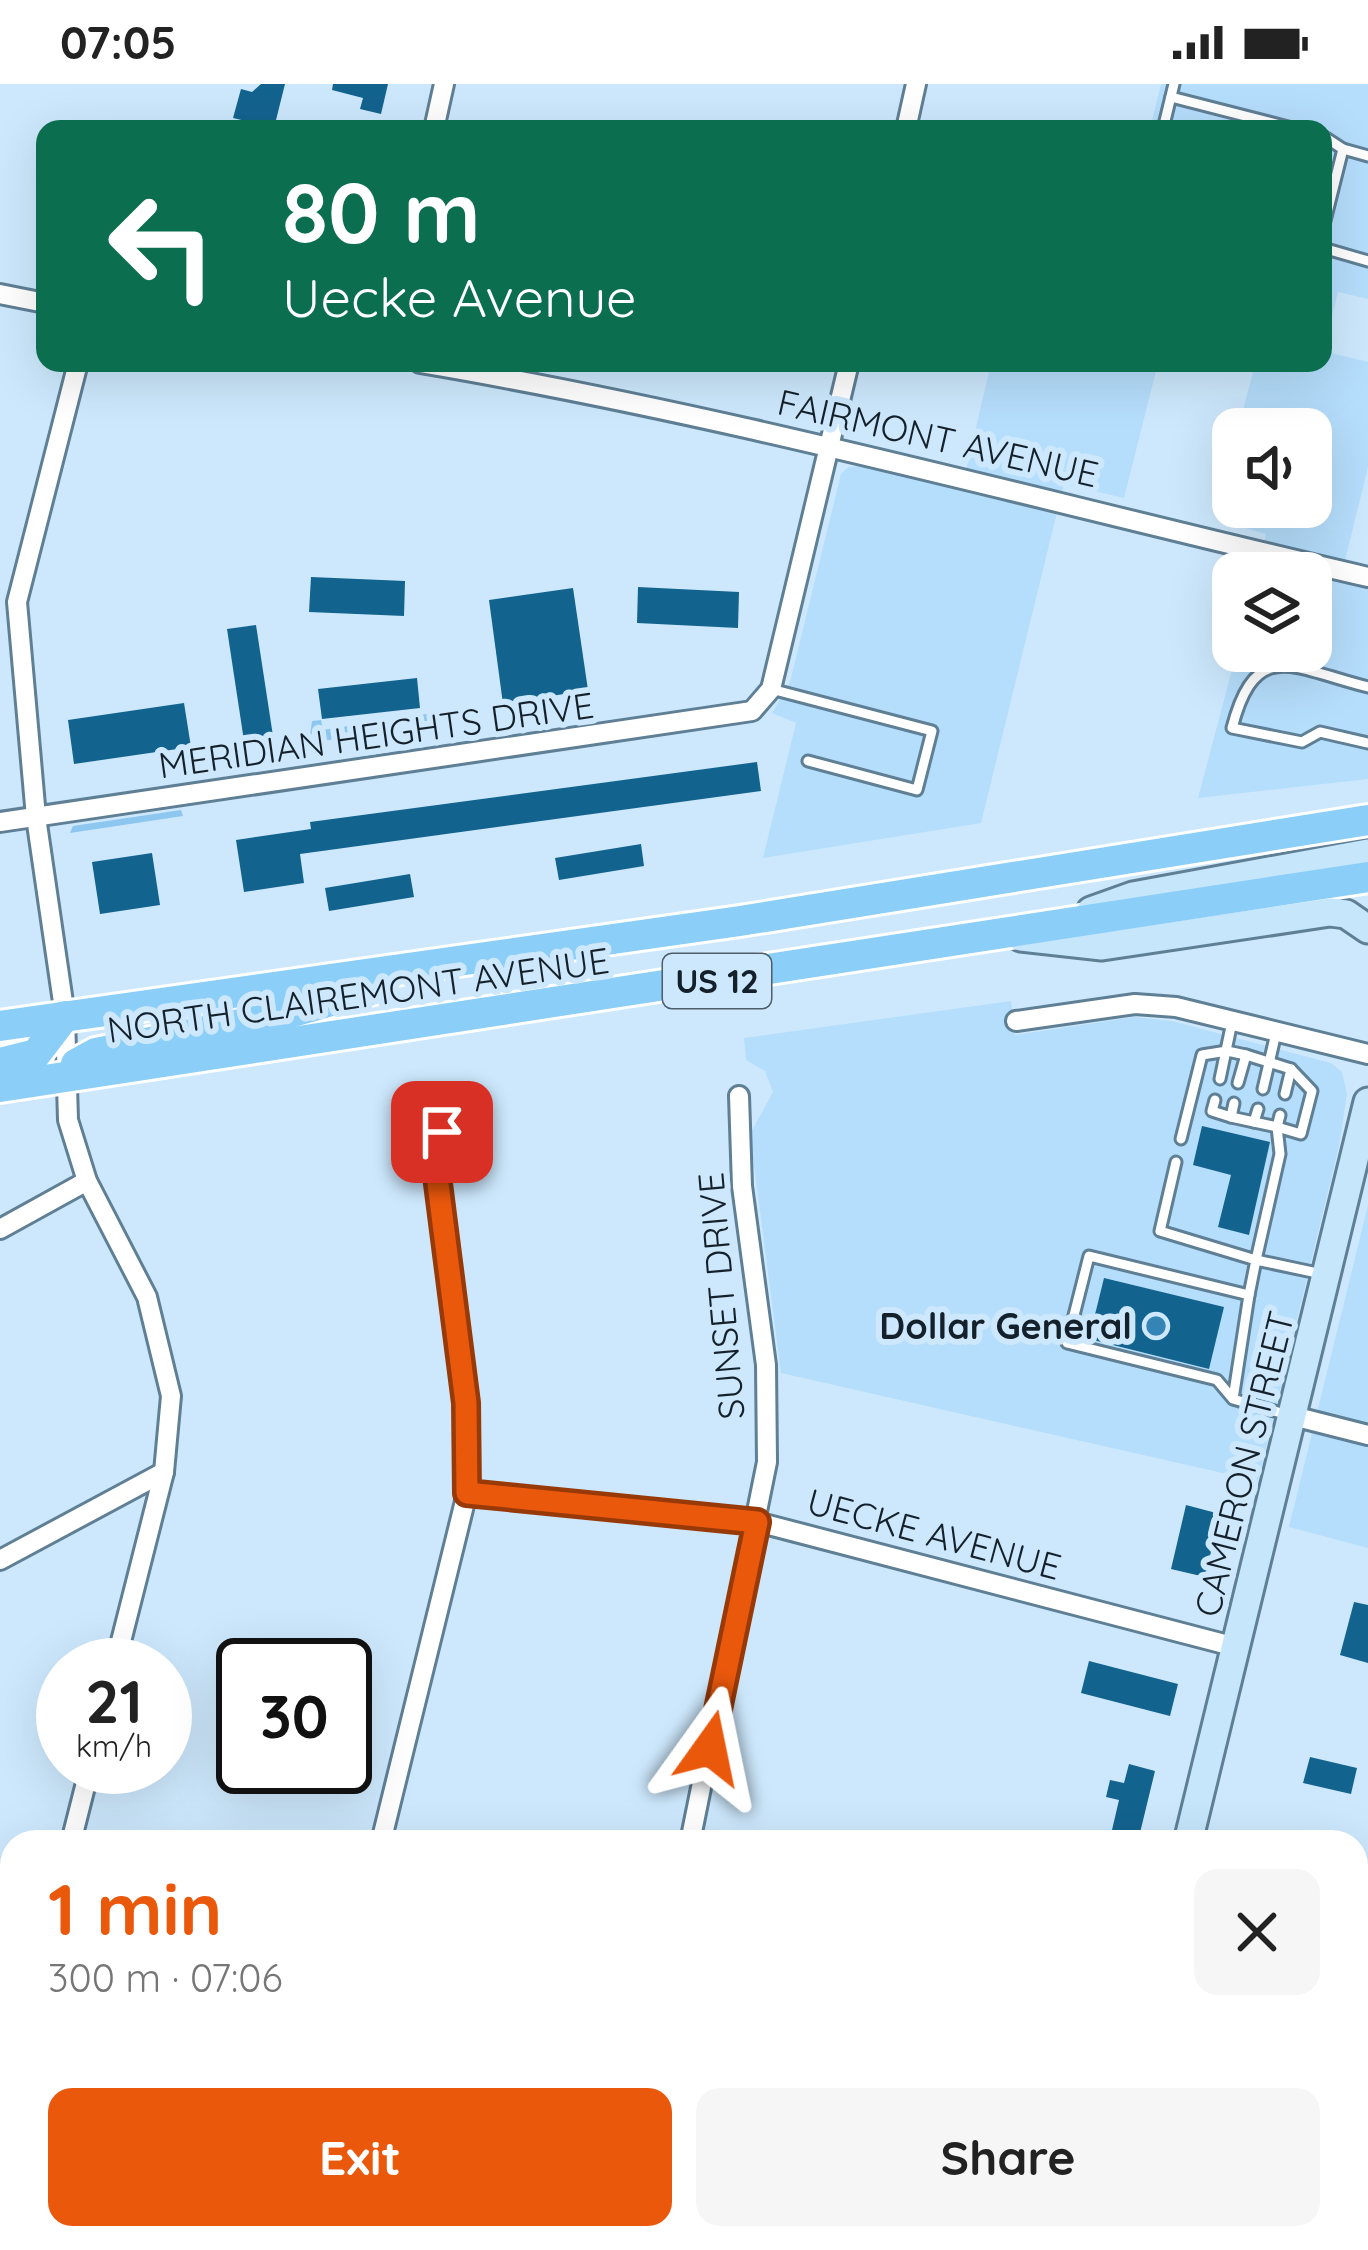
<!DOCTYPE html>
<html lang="en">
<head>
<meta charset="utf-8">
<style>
	body { margin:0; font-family:Quicksand,sans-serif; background:#f6f6f6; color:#222; height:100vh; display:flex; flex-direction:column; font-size:45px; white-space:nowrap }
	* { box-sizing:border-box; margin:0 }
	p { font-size:39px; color:#767676 }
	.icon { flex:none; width:66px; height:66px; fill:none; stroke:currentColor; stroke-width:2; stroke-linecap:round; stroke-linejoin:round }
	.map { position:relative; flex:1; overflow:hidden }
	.side { position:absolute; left:0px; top:1746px; width:1368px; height:420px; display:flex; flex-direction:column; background:#fff; border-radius:36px 36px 0 0; box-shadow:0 12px 48px #0002 }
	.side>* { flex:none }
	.guide { position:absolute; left:36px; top:36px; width:1296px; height:252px; border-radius:24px; box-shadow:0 12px 48px #0002; background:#0b6e4f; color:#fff; overflow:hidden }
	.fabs { position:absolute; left:1212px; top:324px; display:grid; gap:24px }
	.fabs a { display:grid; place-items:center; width:120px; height:120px; border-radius:24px; background:#fff; box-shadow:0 12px 48px #0002; font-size:60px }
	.speed { position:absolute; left:36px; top:1554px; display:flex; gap:24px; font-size:60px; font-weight:700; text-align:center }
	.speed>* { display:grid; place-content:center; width:156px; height:156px; border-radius:50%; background:#fff; box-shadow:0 12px 48px #0002; line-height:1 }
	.speed small { font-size:30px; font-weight:400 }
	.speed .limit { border:6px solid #111; border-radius:18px; background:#fff; color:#111 }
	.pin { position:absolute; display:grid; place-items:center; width:102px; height:102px; color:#fff; margin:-51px; border-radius:24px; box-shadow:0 6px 18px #0006 }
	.me { position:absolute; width:132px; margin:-66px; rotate:12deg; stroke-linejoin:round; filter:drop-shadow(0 0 9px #0008) }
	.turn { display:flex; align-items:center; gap:42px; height:252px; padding:0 48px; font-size:54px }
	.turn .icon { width:156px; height:156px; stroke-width:2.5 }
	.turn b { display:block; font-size:84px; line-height:102px }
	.round { display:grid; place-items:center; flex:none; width:126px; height:126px; border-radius:24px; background:#f6f6f6 }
	.overview { display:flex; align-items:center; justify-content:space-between; height:204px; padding:0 48px }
	h1 { font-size:72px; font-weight:800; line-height:90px; color:#ea580c }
	.primary-button { display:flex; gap:24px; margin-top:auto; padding:24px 48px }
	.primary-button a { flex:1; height:138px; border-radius:24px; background:#ea580c; color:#fff; font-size:48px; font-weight:800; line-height:138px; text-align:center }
	.primary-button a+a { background:#f6f6f6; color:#222 }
	.status { display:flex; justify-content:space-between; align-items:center; height:84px; padding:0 60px; background:#fff; direction:ltr }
	.status svg { height:33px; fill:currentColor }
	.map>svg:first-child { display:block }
	.built { fill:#b5defc }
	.green { fill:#8dc6ef }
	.building { fill:#13638f }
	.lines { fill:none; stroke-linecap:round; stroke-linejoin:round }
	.lane-casing { stroke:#5f7f95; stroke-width:15 }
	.street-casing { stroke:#5f7f95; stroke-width:24 }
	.secondary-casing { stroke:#5f7f95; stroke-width:33 }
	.primary-casing { stroke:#fff; stroke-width:36 }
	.path { stroke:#6b7f8e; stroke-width:3; stroke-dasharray:12 6; stroke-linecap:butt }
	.lane { stroke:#fff; stroke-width:9 }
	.street { stroke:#fff; stroke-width:18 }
	.secondary { stroke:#c5e6fb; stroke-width:27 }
	.primary { stroke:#8bcef7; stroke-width:30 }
	.route-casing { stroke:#983908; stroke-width:30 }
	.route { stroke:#ea580c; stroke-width:21 }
	.poi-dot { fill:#3584b6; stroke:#cde8fd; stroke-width:4.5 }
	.labels { text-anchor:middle; stroke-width:12; stroke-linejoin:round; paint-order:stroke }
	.shield { fill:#cde8fd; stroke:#4c5d69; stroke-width:3 }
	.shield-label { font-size:33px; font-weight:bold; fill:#14212a }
	.street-label { font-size:36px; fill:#14212a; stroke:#cde8fd }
	.poi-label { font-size:36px; font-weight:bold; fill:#14212a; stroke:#cde8fd; text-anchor:end }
</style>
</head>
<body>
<div class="status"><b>07:05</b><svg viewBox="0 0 49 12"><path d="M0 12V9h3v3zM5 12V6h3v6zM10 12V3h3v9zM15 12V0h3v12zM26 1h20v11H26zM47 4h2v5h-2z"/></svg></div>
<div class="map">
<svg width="1368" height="2166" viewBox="0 0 1368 2166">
	<rect width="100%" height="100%" fill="#cde8fd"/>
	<g class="built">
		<polygon points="1161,0 1368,0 1368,215 1338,208 1323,267 1368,278 1368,383 1341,493 1368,500 1368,695 1198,714 1237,567 1311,567 1311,489 1257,489 1266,450 1230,440 1234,423 1311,423 1311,345 1253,345 1255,338 1241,334 1253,288 1220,279 1323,279 1323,45 1150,45"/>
		<polygon points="991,279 1158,279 1124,414 1064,400 981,739 763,774 796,639 772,629 790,598 841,390 848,383 862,382 962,404"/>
		<polygon points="1011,917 1015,951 1134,933 1172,937 1331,979 1342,988 1347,1010 1339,1062 1258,1397 781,1289 750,1050 773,1008 765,987 746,976 744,954"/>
		<polygon points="1368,1121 1368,1464 1289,1443"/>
	</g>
	<g class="green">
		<polygon points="440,628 442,640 372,650 371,638"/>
		<polygon points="321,636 323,646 368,639 369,650 309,659 312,637"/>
		<polygon points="181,726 183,732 70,749 73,742"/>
		<polygon points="86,2154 1067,2154 1068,2162 83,2166"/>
	</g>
	<g class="building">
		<polygon points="261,0 285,0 274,44 233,34 241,5 252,8"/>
		<polygon points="333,0 388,0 381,30 360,25 363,14 332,6"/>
		<polygon points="311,493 405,497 404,532 309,528"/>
		<polygon points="638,503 739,508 738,544 637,539"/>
		<polygon points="573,504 588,606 503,620 489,516"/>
		<polygon points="256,541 273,652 244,657 227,545"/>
		<polygon points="417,594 420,624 322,635 318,605"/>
		<polygon points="184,619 191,663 74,680 68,636"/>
		<polygon points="757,678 761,707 300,770 304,799 244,808 236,756 311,745 310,738"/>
		<polygon points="641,760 644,782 559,796 555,774"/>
		<polygon points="152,769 160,821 100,830 92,778"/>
		<polygon points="410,790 414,813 329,827 325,804"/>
		<polygon points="1202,1042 1270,1058 1249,1151 1218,1143 1231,1091 1193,1081"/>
		<polygon points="1104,1194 1224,1223 1209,1285 1089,1255"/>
		<polygon points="1186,1421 1220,1430 1205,1493 1171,1485"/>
		<polygon points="1354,1518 1368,1521 1368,1579 1340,1571"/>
		<polygon points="1089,1577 1178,1600 1170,1632 1081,1609"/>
		<polygon points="1310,1673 1357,1684 1351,1710 1303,1699"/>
		<polygon points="1129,1680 1155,1687 1139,1753 1112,1746 1119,1716 1106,1713 1110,1696 1124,1699"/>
	</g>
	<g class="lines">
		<g class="lane-casing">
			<g id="lane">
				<polyline points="1171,13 1296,45"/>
				<polyline points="1163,45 1174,0"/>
				<polyline points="1323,52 1343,65"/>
				<polyline points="1323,145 1343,65 1368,72"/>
				<polyline points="1323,164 1368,177"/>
				<path d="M1368 603C1294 585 1256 552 1232 644L1302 658 1320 648 1368 659"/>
				<polyline points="771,605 932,647 917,706 808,677"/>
				<polyline points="1246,971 1291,985 1285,1010"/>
				<polyline points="1291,985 1312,1007 1301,1050 1277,1043 1280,1070 1256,1176 1322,1190"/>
				<polyline points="1220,995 1232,938"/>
				<polyline points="1263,1005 1276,949"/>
				<polyline points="1215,1016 1212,1027 1231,1033"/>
				<polyline points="1234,1019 1231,1033 1254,1038"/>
				<polyline points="1258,1025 1254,1038 1277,1043 1280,1031"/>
				<polyline points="1181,1055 1202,971 1227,967 1246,971 1238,999"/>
				<polyline points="1176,1078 1160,1147 1256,1176 1249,1211"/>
				<polyline points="1233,1315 1249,1211 1089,1172 1067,1259 1217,1296 1233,1315 1288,1331"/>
			</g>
		</g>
		<g class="street-casing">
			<g id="street">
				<polyline points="434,45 444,0"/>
				<polyline points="906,45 916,0"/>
				<polyline points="0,210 45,219"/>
				<polyline points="78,279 17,518 36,733 65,932 68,1036 87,1097 147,1213 171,1312 164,1388 115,1581"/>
				<path d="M420 279C740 333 1052 420 1368 493"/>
				<polyline points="0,738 752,627 771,605 849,279"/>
				<polyline points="1016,937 1135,920 1176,923 1368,970"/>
				<polyline points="0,1145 87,1097"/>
				<polyline points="1293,1332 1368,1351"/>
				<polyline points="467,1409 757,1438 1236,1563"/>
				<polyline points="0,1476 164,1388"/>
				<polyline points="71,1758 90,1683"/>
				<polyline points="381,1758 467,1409 466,1319 436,1084 442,1048"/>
				<polyline points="690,1758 767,1378 766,1281 742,1102 739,1012"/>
				<polyline points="0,1873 12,1875"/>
				<polyline points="1156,2154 1206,2166"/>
			</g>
		</g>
		<g class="secondary-casing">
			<g id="secondary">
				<polyline points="1091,827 1133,812 1368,769"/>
				<polyline points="1021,853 1102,862 1330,828 1346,830 1368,845"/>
				<polyline points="1188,1758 1368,1018"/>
				<polyline points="1087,2166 1090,2154"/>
			</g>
		</g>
		<g class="primary-casing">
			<g id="primary">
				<polyline points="0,942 740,837 1368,736"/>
				<polyline points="0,979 36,970 65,932"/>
				<polyline points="76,980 96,969 275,933 377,904"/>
				<polyline points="0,1003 1368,793"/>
			</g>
		</g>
		<g class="path">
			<polyline points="435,2154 450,2166"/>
			<polyline points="296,2166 299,2154"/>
			<polyline points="304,2166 317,2154"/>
			<polyline points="1019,2166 1064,2155"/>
		</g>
		<use href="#lane" class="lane"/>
		<use href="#street" class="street"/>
		<use href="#secondary" class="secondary"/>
		<use href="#primary" class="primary"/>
	</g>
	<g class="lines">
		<g class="route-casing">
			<polyline id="route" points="442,1048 436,1084 466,1319 467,1409 757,1438 710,1664"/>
		</g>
		<use href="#route" class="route"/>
	</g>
	<circle class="poi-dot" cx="1156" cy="1242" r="12"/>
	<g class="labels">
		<rect class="shield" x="663" y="870" width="108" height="54" rx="9"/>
		<g class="shield-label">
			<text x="717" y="909">US 12</text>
		</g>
		<g class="street-label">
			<text transform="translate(938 354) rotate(13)" y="13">FAIRMONT AVENUE</text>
			<text transform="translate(376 651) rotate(-8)" y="13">MERIDIAN HEIGHTS DRIVE</text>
			<text transform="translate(358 911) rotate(-8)" y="13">NORTH CLAIREMONT AVENUE</text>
			<text transform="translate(721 1212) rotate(-95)" y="13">SUNSET DRIVE</text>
			<text transform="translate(1244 1380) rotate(-76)" y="13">CAMERON STREET</text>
			<text transform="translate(934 1450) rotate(15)" y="13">UECKE AVENUE</text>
		</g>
		<g class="poi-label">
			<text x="1132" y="1255">Dollar General</text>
		</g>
	</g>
</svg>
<div class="fabs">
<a><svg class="icon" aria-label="sound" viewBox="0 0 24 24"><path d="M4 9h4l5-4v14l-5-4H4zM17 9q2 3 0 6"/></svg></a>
<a><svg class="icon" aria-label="layers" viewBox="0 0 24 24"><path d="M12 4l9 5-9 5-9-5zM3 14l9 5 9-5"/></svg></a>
</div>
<div class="speed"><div>21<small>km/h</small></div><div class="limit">30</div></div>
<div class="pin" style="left:442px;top:1048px;background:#d93025"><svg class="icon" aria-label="arrive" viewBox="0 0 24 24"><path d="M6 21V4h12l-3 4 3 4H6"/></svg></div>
<svg class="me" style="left:710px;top:1664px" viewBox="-20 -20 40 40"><path d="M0-17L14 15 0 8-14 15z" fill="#ea580c" stroke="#fff" stroke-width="4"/></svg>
<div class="guide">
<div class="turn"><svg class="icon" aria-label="left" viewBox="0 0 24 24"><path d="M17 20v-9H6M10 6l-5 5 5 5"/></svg><div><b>80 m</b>Uecke Avenue</div></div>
</div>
<section class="side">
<div class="overview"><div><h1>1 min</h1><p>300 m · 07:06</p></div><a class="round"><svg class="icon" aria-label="close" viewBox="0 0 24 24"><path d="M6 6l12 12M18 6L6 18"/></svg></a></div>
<div class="primary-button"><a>Exit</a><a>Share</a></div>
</section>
</div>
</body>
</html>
